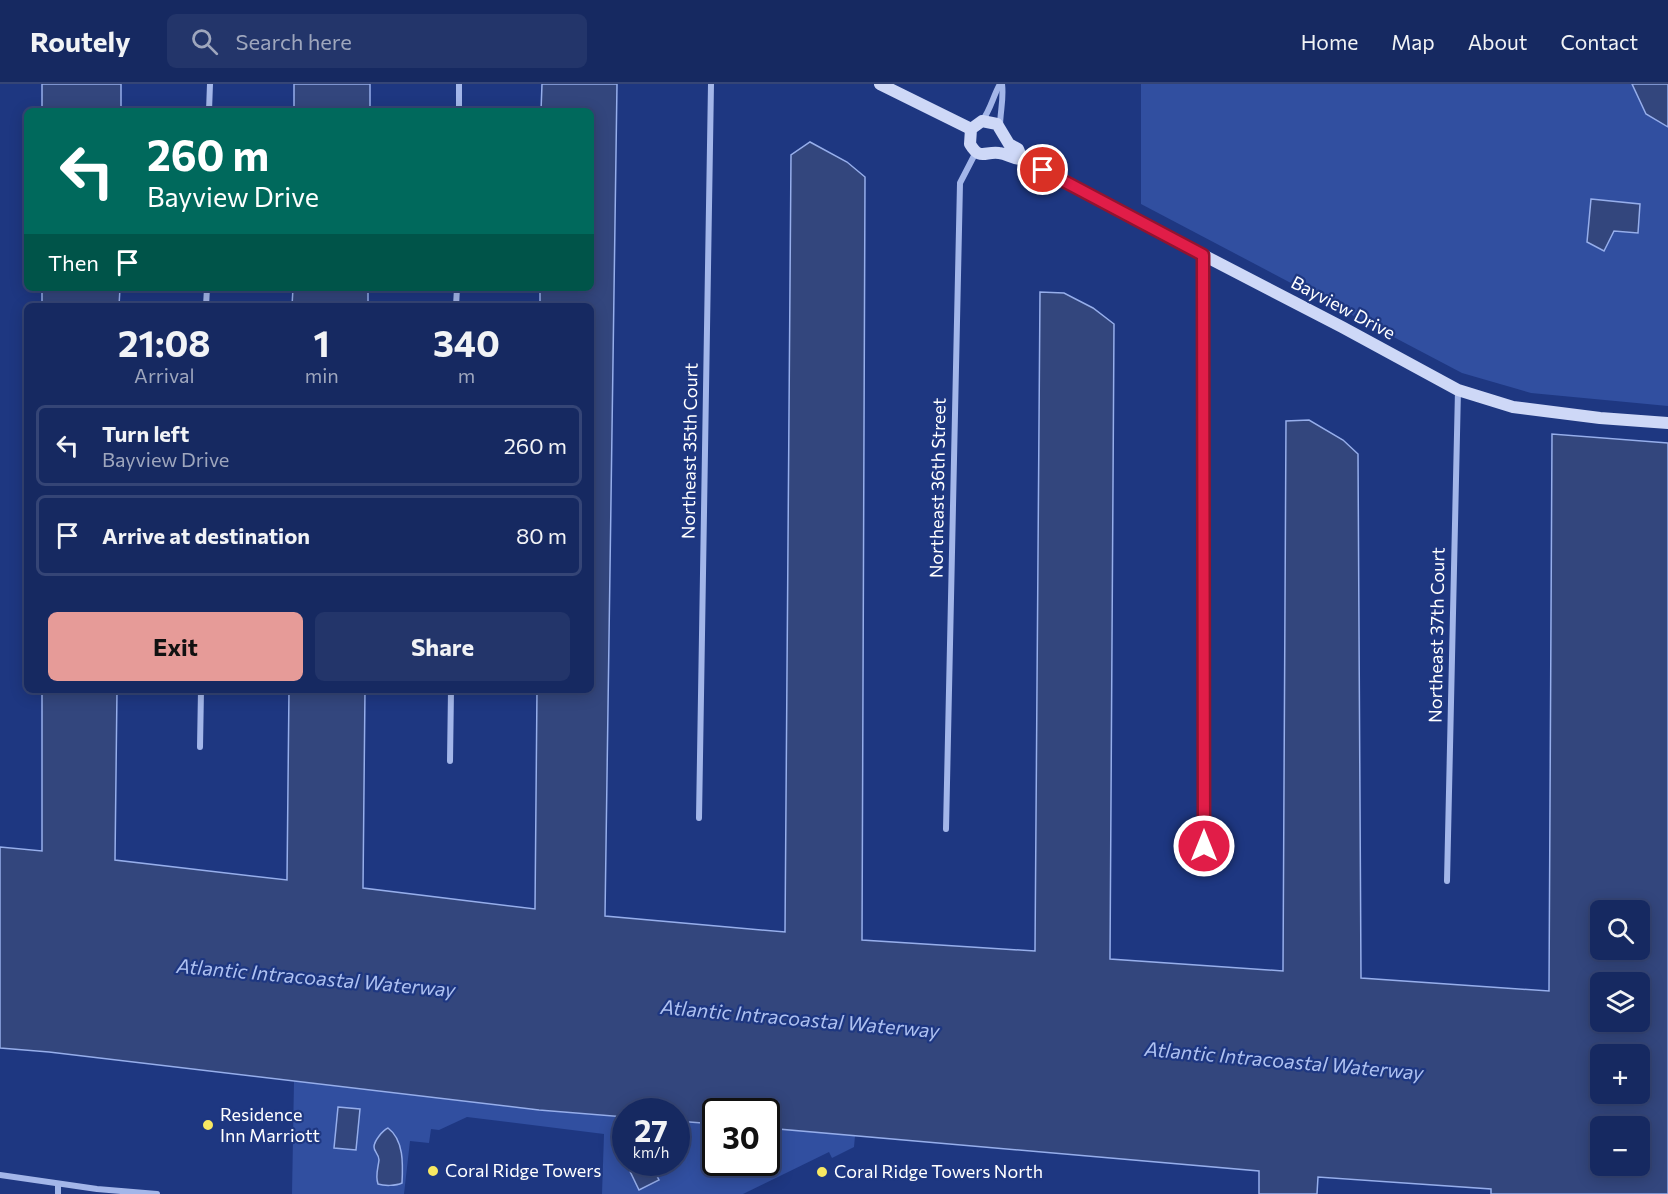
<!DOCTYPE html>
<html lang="en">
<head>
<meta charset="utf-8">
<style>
	body { margin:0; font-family:Commissioner,sans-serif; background:#23356a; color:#f1f3f6; height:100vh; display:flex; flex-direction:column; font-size:22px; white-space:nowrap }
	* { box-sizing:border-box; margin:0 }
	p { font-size:20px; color:#9ea6bd }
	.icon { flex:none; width:33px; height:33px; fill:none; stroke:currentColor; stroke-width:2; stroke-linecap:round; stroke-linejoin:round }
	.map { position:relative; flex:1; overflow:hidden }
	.side { position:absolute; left:24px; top:219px; width:570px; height:390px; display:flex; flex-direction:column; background:#162961; border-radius:9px; box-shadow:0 3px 15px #0003,0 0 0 2px #354576 }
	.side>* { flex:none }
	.banner { position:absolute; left:24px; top:24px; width:570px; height:183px; border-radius:9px; box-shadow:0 3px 15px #0003,0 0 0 2px #354576; background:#00695c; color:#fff; overflow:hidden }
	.buttons { position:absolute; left:1590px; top:816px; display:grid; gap:12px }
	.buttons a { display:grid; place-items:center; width:60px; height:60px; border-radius:9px; background:#162961; box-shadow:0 3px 15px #0003,0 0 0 2px #354576; font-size:30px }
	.speed { position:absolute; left:612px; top:1014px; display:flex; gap:12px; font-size:30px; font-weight:700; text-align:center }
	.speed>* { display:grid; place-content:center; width:78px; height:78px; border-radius:50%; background:#162961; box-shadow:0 3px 15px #0003,0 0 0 2px #354576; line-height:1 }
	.speed small { font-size:15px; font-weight:400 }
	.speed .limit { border:3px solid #111; border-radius:9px; background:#fff; color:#111 }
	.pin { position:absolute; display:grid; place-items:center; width:51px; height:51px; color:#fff; margin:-26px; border:3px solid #fff; border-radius:50%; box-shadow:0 2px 6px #0007 }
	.me { position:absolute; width:66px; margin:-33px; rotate:0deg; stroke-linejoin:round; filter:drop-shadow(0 0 4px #0008) }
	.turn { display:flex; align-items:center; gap:21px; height:126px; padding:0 24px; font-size:27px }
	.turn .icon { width:78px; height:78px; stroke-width:2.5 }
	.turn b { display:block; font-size:42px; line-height:51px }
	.then { display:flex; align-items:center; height:57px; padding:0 24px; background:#0003; gap:12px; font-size:22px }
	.eta { display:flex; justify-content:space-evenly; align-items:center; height:102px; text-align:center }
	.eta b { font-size:36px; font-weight:700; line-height:42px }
	.primary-button { display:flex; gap:12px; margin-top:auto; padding:12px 24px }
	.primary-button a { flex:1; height:69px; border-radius:9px; background:#e69b98; color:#111; font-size:24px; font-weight:700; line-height:69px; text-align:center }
	.primary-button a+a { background:#23356a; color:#f1f3f6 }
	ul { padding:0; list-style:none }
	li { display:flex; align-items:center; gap:18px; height:81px; margin:0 12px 9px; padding:0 12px; border:3px solid #354576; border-radius:9px }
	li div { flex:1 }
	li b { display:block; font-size:22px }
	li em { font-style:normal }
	header { display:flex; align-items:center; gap:36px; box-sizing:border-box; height:84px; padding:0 30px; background:#162961; border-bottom:2px solid #354576 }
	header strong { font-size:28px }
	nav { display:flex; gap:33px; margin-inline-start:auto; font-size:21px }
	.search { width:420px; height:54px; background:#23356a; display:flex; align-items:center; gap:15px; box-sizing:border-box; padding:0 21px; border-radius:9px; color:#9ea6bd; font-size:22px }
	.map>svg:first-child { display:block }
	.green { fill:#314fa0 }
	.water { fill:#33467d; stroke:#96aeeb; stroke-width:1.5; fill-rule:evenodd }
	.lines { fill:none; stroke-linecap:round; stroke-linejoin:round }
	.street { stroke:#a3b6e9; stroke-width:6 }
	.secondary { stroke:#ced8f7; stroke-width:12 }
	.route-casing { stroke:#92132f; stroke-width:15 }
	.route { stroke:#e11d48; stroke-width:10 }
	.poi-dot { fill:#f8e862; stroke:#1e3781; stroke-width:2 }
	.labels { text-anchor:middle; stroke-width:4.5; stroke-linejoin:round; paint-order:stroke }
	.street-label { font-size:18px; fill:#fff; stroke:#1e3781 }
	.poi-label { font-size:18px; fill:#fff; stroke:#1e3781; text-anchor:start }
	.water-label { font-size:20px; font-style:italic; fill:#aec1f1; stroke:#1e3781 }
</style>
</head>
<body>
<header>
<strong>Routely</strong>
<div class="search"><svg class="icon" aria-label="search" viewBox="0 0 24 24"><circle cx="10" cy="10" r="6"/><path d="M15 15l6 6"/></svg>Search here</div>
<nav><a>Home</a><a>Map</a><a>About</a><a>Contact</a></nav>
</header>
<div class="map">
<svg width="1668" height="1110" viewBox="0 0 1668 1110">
	<rect width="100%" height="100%" fill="#1e3781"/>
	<g class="green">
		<polygon points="1141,0 1668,0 1668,322 1531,309 1462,289 1141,120"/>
		<polygon points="294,997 539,1026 625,1033 626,1078 676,1078 677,1037 715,1040 716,1078 766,1078 767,1044 855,1052 854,1063 832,1074 829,1068 743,1110 602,1110 604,1050 467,1033 439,1046 431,1045 429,1059 410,1057 404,1110 292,1110"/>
	</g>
	<g class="water">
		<rect x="42" y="0" width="79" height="27"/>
		<rect x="294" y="0" width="76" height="27"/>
		<path d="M542 0H617L605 832 785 848 791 71 810 58 847 78 865 93 862 856 1035 867 1040 208 1064 209 1093 224 1114 240 1110 875 1283 887 1286 337 1309 336 1343 356 1358 370 1361 894 1549 907 1552 350 1668 359V1110H1491V1105L1318 1093 1317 1110H1259V1087L767 1044 766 1028H716L715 1040 677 1037 676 1028H626L625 1033 539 1026 49 968 0 964V763L42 767V606H117L115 776 287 796 289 606H365L363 804 535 825 537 606H591V222H540V204H591V27H541ZM1640 826V866H1600V826ZM1640 898V938H1600V898ZM1640 970V1010H1600V970ZM1600 1042H1640V1082H1600Z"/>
		<polygon points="1632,0 1668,0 1668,43 1646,30"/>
		<polygon points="1591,115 1640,120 1638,149 1614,147 1604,167 1587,158"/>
		<polygon points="42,204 120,204 119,222 42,222"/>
		<polygon points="293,204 368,204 368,222 292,222"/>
		<polygon points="338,1023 360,1025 356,1066 334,1064"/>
		<path d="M388 1044C404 1056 403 1080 402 1099 396 1102 384 1102 378 1100 375 1091 378 1085 379 1076 379 1070 374 1068 374 1063 374 1057 383 1046 388 1044Z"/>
		<polygon points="626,1079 650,1079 659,1096 639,1106"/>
	</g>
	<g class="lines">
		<g class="street">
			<polyline points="209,27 210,0"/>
			<polyline points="459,27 459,0"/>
			<path d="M982 37C991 25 993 12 1000 0"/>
			<path d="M1000 43C1000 28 1004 15 1002 0"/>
			<polyline points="1203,172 1204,762"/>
			<polyline points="206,222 207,204"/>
			<polyline points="456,222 457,204"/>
			<polyline points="200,663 201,606"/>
			<polyline points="450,677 451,606"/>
			<polyline points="699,734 711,0"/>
			<polyline points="946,745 960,99 976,68"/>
			<polyline points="1447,797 1458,306"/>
			<polyline points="0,1091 97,1105 157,1110"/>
			<polyline points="58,1110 58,1100"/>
		</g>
		<g class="secondary">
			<polyline points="880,0 971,45"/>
			<path d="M1022 75 1018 65 1009 60 997 40 982 37 971 45 970 60C980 77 985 67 999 69 1008 70 1012 75 1022 75L1203 171 1342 243 1458 306 1513 323 1600 334 1668 339"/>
		</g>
	</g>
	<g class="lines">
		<g class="route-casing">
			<polyline id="route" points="1043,86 1203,171 1204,762"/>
		</g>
		<use href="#route" class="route"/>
	</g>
	<g class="poi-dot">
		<circle cx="208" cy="1041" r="6"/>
		<circle cx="433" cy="1087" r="6"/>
		<circle cx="822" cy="1088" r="6"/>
	</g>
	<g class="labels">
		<g class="street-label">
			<text transform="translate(1343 224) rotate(28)" y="6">Bayview Drive</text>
			<text transform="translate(690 367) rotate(-89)" y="6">Northeast 35th Court</text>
			<text transform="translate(938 404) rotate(-89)" y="6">Northeast 36th Street</text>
			<text transform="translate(1437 551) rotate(-89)" y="6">Northeast 37th Court</text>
		</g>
		<g class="poi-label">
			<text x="220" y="1037">Residence<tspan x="220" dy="21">Inn Marriott</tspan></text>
			<text x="445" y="1093">Coral Ridge Towers</text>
			<text x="834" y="1094">Coral Ridge Towers North</text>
		</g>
		<g class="water-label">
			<text transform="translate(316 894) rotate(5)" y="7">Atlantic Intracoastal Waterway</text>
			<text transform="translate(800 935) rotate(5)" y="7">Atlantic Intracoastal Waterway</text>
			<text transform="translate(1284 977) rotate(5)" y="7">Atlantic Intracoastal Waterway</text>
		</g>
	</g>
</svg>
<div class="buttons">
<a><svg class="icon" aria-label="search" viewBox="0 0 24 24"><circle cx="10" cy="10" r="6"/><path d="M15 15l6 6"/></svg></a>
<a><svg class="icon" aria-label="layers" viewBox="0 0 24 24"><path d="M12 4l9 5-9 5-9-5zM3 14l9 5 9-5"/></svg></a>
<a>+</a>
<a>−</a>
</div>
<div class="speed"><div>27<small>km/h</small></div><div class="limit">30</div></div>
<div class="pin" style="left:1043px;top:86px;background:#d93025"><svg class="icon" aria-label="arrive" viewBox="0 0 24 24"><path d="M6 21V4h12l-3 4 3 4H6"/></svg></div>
<svg class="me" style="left:1204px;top:762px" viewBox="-20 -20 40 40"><circle r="17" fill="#e11d48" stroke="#fff" stroke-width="3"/><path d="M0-11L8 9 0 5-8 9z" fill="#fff"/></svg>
<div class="banner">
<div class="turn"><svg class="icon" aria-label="left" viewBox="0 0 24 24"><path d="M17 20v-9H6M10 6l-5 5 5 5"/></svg><div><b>260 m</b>Bayview Drive</div></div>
<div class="then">Then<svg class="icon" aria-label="arrive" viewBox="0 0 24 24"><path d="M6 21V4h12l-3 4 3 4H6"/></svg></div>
</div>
<section class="side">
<div class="eta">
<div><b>21:08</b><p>Arrival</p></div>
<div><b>1</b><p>min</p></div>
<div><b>340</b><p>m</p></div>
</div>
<ul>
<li><svg class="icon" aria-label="left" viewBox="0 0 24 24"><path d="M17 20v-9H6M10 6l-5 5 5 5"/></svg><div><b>Turn left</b><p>Bayview Drive</p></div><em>260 m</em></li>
<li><svg class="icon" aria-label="arrive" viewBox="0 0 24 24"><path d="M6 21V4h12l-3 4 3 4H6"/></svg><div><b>Arrive at destination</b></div><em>80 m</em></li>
</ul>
<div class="primary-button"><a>Exit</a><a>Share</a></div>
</section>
</div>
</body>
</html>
